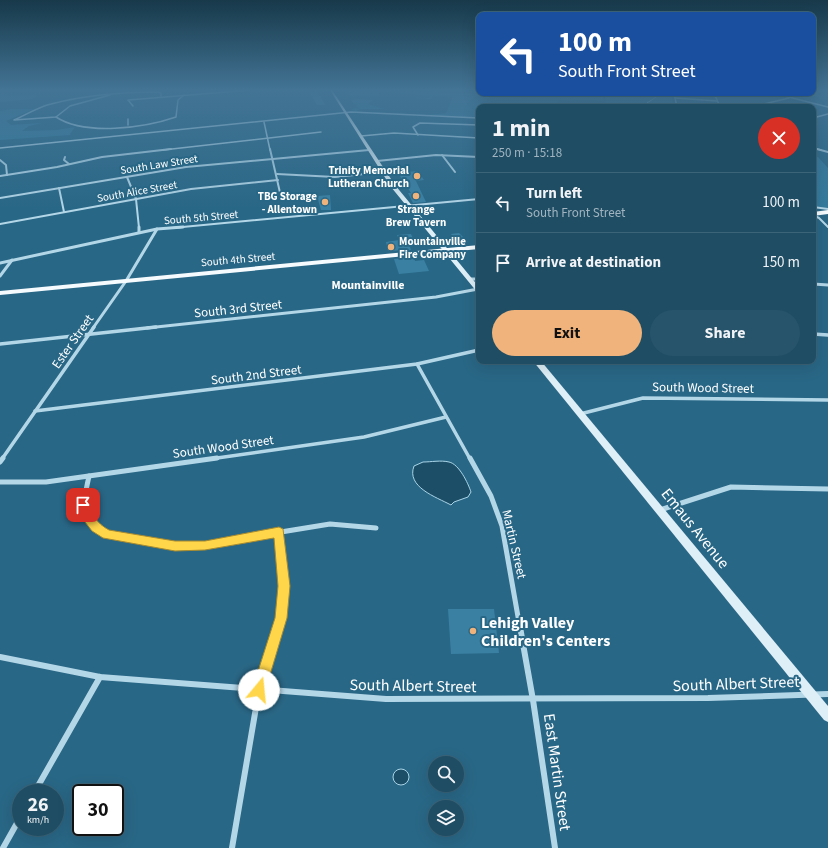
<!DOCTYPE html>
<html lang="en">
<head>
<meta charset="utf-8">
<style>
	body { margin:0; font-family:"Source Sans 3",sans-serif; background:#27546a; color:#f1f3f6; height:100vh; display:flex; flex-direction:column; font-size:15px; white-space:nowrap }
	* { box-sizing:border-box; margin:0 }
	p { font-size:13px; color:#a1b4bf }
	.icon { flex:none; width:22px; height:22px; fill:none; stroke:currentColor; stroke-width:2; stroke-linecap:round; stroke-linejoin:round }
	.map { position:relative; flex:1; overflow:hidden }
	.sheet { position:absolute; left:476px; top:104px; width:340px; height:260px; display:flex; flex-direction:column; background:#1f4d64; border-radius:8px; box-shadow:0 4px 16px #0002,0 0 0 1px #3c6478 }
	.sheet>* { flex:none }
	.hud { position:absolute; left:476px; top:12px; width:340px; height:84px; border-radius:8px; box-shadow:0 4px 16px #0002,0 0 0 1px #3c6478; background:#1a4fa0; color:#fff; overflow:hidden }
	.fabs { position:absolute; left:428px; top:756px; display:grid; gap:8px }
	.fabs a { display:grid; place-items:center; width:36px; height:36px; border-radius:50%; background:#1f4d64; box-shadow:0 4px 16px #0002,0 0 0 1px #3c6478; font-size:20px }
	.speed { position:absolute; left:12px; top:784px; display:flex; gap:8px; font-size:20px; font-weight:700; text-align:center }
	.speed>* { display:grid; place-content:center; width:52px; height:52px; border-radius:50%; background:#1f4d64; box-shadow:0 4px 16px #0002,0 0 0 1px #3c6478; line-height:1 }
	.speed small { font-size:10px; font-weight:400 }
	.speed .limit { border:2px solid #111; border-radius:6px; background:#fff; color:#111 }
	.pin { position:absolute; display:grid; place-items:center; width:34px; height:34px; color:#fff; margin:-17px; border-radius:8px; box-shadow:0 2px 6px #0006 }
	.me { position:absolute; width:44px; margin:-22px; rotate:17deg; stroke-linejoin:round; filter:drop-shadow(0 0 3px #0008) }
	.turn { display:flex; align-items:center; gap:14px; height:84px; padding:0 16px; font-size:18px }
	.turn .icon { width:52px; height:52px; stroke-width:2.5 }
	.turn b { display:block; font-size:28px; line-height:34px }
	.round { display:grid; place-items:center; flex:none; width:42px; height:42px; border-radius:21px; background:#27546a }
	.headline { display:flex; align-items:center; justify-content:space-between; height:68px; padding:0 16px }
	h1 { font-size:24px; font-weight:700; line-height:30px }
	.action { display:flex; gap:8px; margin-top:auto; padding:8px 16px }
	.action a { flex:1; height:46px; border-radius:24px; background:#efb37b; color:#111; font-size:16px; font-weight:700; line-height:46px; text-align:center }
	.action a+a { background:#27546a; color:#f1f3f6 }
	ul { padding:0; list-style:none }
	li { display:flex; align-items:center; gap:12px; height:60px; padding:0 16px; border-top:1px solid #3c6478 }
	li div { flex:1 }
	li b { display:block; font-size:15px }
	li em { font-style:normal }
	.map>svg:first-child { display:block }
	.green { fill:#347b9d }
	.water { fill:#1d4e67; stroke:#a9d5e8 }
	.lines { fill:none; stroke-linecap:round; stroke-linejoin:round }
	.stream { stroke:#a9d5e8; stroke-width:1 }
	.building { fill:#3a80a2 }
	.minor-far5 { stroke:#b4d7e8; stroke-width:1.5 }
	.minor-far4 { stroke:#b4d7e8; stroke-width:2 }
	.minor-far3 { stroke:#b4d7e8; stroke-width:3 }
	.minor-far2 { stroke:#b4d7e8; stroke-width:3.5 }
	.minor-far1 { stroke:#b4d7e8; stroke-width:5 }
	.minor { stroke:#b4d7e8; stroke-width:6 }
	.secondary { fill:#deeff7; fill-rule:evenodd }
	.primary { fill:#f6fbfe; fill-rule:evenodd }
	.route { fill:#ffd54a; stroke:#a68a30 }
	.poi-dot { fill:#efb37b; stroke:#296786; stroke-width:1.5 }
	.labels { text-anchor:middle; stroke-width:4; stroke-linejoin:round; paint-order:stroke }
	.far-street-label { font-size:11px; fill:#fff; stroke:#296786 }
	.far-poi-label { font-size:11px; font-weight:bold; fill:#fff; stroke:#296786; text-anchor:end }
	.far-neighbourhood-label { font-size:12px; font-weight:bold; fill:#fff; stroke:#296786 }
	.street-label { font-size:13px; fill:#fff; stroke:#296786 }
	.near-street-label { font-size:16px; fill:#fff; stroke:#296786 }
	.near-poi-label { font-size:16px; font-weight:bold; fill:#fff; stroke:#296786; text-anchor:start }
</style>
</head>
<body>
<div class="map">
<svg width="828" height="848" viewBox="0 0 828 848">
	<rect width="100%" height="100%" fill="#296786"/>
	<g class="green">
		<polygon points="0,90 7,90 2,93 12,96 34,94 36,96 33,99 0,102"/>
		<polygon points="335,90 380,90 504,95 505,93 597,93 602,94 604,101 576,100 574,101 575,98 573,101 559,100 557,103 559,107 479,107 479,118 426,115 446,113 453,97 433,95 431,99 405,97 429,98 430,96 381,91 377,96 348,95 346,93 336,92"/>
		<polygon points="671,93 673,103 658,103 659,107 607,107 604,94"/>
		<polygon points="357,99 373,100 368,104 384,109 361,109 356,111 350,110 355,108 360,109 356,106 358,105 354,104 351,100"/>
		<polygon points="12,109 34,109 6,121 11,125 42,123 29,126 22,131 57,130 75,127 70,134 71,135 0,140 0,111"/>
		<polygon points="813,156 818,157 828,168 828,208 813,207"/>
	</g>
	<g class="water">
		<path d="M423 462C431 462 441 460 449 462 459 464 468 483 471 492L468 497 454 502 451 505C436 497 406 487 414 466Z"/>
		<circle cx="401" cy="777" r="8"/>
	</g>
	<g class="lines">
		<polyline class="stream" points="648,107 647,103 656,97 656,93"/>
	</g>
	<g class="building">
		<polygon points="308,90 317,90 325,105 317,105"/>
		<polygon points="417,171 424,180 416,181 426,202 413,203 408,193 411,193 398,173"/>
		<polygon points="330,195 331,210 321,210 317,196"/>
		<polygon points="459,233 468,242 458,243 451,234"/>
		<polygon points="411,234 414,241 408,241 411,250 388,251 386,242 399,240 397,235"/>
		<polygon points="414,257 415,261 424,260 429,271 399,274 394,259"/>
		<polygon points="448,609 494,609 499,653 451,654"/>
	</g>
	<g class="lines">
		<g class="minor-far5">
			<polyline points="674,93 677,107"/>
			<polyline points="717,93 715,95 720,107"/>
			<polyline points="773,93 828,107"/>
			<path d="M110 95 70 106 56 117 14 120C26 115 38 107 51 104 85 95 123 92 158 92L161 93V96"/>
			<polyline points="675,98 717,101"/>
			<polyline points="133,106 128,100 251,90"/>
			<polyline points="765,107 764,104 789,98"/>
			<path d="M56 117C85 136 144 128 176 117L178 100 184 95"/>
			<polyline points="813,118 828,114"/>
			<polyline points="128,119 128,125"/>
			<polyline points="264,122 270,150"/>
			<polyline points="418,135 413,127 420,123 479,125"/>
			<polyline points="361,136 394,133 479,138"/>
			<polyline points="0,148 351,112 479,118"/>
			<polyline points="813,148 821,150"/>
			<polyline points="163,150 321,132"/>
		</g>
		<g class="minor-far4">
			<polyline points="270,149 281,197"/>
			<polyline points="817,149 828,152"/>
			<polyline points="442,155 455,172"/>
			<polyline points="65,157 64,160 69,164"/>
			<polyline points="0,160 6,165 7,175"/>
			<polyline points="377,161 436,155 479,157"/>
			<polyline points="277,174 335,177 384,172"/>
			<polyline points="0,176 57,167 102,157 171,149"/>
			<polyline points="127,177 136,199 139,228"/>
			<polyline points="59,188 64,212"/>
			<polyline points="0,198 186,167 369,150"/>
			<polyline points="813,207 828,209"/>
			<polyline points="813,215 819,218 828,227"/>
			<polyline points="0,224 191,189 278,180"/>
			<polyline points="172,228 479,199"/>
		</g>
		<g class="minor-far3">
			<polyline points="139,227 139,232"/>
			<polyline points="0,263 157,229 183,227"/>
			<polyline points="0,276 12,260"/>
			<polyline points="469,279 479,279"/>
			<polyline points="813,284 828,285"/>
			<polyline points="93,328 126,281 157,229"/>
			<polyline points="147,328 436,297 478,289"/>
		</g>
		<g class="minor-far2">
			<polyline points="813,334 828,335"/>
			<polyline points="0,344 156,327"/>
			<polyline points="417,364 470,459"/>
			<polyline points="35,411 417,364 479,350"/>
			<polyline points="580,414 643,398 828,400"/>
			<polyline points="2,459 94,327"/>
			<polyline points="210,459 364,437 446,417"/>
		</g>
		<g class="minor-far1">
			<polyline points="470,458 491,496 502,526 520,628"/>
			<polyline points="0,462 3,458"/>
			<polyline points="89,476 85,495 85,510 91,522 107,534 189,547 330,524 376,528"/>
			<polyline points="0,482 46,482 217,458"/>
			<polyline points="660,510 731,487 828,489"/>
			<path d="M278 628C287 597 282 564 279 532"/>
		</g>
		<g class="minor">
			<polyline points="520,627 533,700 555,848"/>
			<polyline points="0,657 100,677 386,699 708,698 828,694"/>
			<polyline points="34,793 100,677"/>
			<polyline points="3,848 21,816"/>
			<polyline points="232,848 259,690 278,627"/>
		</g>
		<g class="secondary">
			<polygon points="330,90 332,90 395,185 479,287 479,293 477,292 391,187"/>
			<polygon points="533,361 541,361 828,706 828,722 824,720"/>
		</g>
		<g class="primary">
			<polygon points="828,210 828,214 813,216 813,212"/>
			<polygon points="479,245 479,249 0,295 0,291"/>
		</g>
	</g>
	<linearGradient id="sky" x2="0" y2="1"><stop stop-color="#17394a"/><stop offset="0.43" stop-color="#437495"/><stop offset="1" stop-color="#437495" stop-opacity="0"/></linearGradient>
	<rect width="828" height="209" fill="url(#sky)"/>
	<path class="route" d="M83 501 87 502C93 515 96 523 109 530L175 541H205L279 527 283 529 290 586 287 618 264 695 259 697 254 695 252 690 275 618 278 586 274 538 205 550 175 551 103 538 92 531 85 522 78 505Z"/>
	<g class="poi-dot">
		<circle cx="417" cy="176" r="4"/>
		<circle cx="416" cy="196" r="4"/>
		<circle cx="325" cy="202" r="4"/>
		<circle cx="391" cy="247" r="4"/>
		<circle cx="473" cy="631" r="4"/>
	</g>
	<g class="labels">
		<g class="far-street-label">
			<text transform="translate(159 164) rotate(-9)" y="4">South Law Street</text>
			<text transform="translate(137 191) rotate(-10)" y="4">South Alice Street</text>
			<text transform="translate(201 217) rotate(-5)" y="4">South 5th Street</text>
			<text transform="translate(238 259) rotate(-5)" y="4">South 4th Street</text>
		</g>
		<g class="far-poi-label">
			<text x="409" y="174">Trinity Memorial<tspan x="409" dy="13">Lutheran Church</tspan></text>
			<text x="317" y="200">TBG Storage<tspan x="317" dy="13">- Allentown</tspan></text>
			<text x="416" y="213" text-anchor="middle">Strange<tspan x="416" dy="13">Brew Tavern</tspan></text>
			<text x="399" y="245" text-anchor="start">Mountainville<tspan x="399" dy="13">Fire Company</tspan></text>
		</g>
		<g class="far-neighbourhood-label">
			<text x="368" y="289">Mountainville</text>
		</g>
		<g class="street-label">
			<text transform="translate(238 308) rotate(-6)" y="5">South 3rd Street</text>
			<text transform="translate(72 341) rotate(-55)" y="5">Ester Street</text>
			<text transform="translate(256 374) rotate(-7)" y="5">South 2nd Street</text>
			<text transform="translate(703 387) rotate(1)" y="5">South Wood Street</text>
			<text transform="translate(223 446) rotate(-8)" y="5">South Wood Street</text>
			<text transform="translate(515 544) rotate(77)" y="5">Martin Street</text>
		</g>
		<g class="near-street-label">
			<text transform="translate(696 528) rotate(51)" y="6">Emaus Avenue</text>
			<text transform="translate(736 683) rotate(-2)" y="6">South Albert Street</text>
			<text transform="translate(413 685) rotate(1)" y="6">South Albert Street</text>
			<text transform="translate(558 772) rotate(82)" y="6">East Martin Street</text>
		</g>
		<g class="near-poi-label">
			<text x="481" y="628">Lehigh Valley<tspan x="481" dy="18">Children's Centers</tspan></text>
		</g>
	</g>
</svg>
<div class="fabs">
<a><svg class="icon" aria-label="search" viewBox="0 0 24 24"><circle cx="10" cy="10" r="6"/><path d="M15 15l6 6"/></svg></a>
<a><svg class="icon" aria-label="layers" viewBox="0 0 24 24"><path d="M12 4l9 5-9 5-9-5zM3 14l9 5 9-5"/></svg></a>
</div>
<div class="speed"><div>26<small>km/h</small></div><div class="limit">30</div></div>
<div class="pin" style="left:83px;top:505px;background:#d93025"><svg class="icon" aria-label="arrive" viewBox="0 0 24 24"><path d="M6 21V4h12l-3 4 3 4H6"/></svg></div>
<svg class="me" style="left:259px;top:690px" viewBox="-20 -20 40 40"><circle r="19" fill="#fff"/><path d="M0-13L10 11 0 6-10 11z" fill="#ffd54a"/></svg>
<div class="hud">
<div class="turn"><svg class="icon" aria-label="left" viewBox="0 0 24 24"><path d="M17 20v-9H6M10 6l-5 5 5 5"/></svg><div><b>100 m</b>South Front Street</div></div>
</div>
<section class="sheet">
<div class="headline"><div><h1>1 min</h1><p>250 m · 15:18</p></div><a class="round" style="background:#d93025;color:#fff"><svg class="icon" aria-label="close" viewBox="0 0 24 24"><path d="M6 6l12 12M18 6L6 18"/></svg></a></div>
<ul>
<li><svg class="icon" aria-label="left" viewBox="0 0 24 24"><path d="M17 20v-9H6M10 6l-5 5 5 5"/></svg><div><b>Turn left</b><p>South Front Street</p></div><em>100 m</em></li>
<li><svg class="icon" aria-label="arrive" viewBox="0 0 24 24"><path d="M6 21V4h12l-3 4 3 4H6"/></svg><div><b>Arrive at destination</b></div><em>150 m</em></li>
</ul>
<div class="action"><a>Exit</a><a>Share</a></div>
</section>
</div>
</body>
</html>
